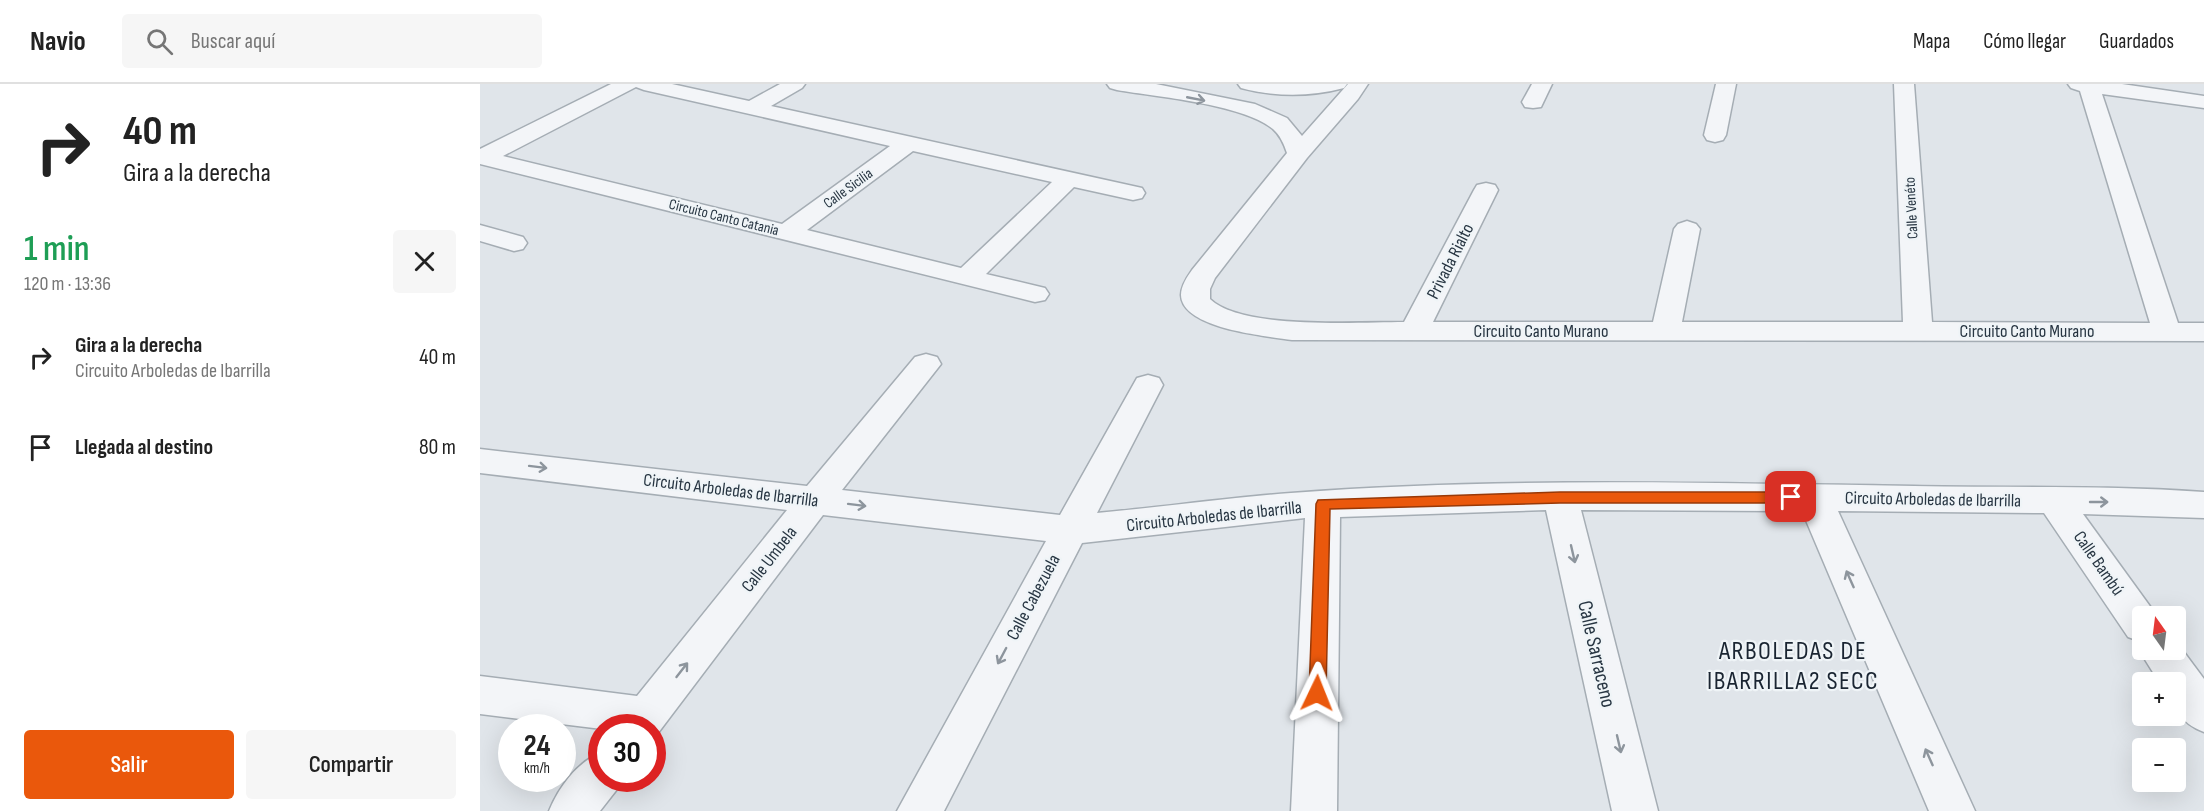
<!DOCTYPE html>
<html lang="es">
<head>
<meta charset="utf-8">
<style>
	body { margin:0; font-family:"Sofia Sans Condensed",sans-serif; background:#f6f6f6; color:#222; height:100vh; display:flex; flex-direction:column; font-size:22px; white-space:nowrap }
	* { box-sizing:border-box; margin:0 }
	p { font-size:20px; color:#767676 }
	.icon { flex:none; width:33px; height:33px; fill:none; stroke:currentColor; stroke-width:2; stroke-linecap:round; stroke-linejoin:round }
	.map { position:relative; flex:1; overflow:hidden }
	.panel { display:flex; flex-direction:column; background:#fff; width:480px }
	.panel>* { flex:none }
	.top-card { background:#fff; color:#222; overflow:hidden }
	.needle { width:39px; rotate:346deg }
	.controls { position:absolute; left:1652px; top:522px; display:grid; gap:12px }
	.controls a { display:grid; place-items:center; width:54px; height:54px; border-radius:6px; background:#fff; box-shadow:0 6px 24px #0002; font-size:30px }
	.speed { position:absolute; left:18px; top:630px; display:flex; gap:12px; font-size:30px; font-weight:700; text-align:center }
	.speed>* { display:grid; place-content:center; width:78px; height:78px; border-radius:50%; background:#fff; box-shadow:0 6px 24px #0002; line-height:1 }
	.speed small { font-size:15px; font-weight:400 }
	.speed .limit { border:9px solid #d22; background:#fff; color:#111 }
	.pin { position:absolute; display:grid; place-items:center; width:51px; height:51px; color:#fff; margin:-26px; border-radius:12px; box-shadow:0 3px 9px #0006 }
	.me { position:absolute; width:66px; margin:-33px; rotate:2deg; stroke-linejoin:round; filter:drop-shadow(0 0 4px #0008) }
	.turn { display:flex; align-items:center; gap:21px; height:126px; padding:0 24px; font-size:27px }
	.turn .icon { width:78px; height:78px; stroke-width:2.5 }
	.turn b { display:block; font-size:42px; line-height:51px }
	.round { display:grid; place-items:center; flex:none; width:63px; height:63px; border-radius:6px; background:#f6f6f6 }
	.summary { display:flex; align-items:center; justify-content:space-between; height:102px; padding:0 24px }
	h1 { font-size:36px; font-weight:600; line-height:45px; color:#1e9e55 }
	.button { display:flex; gap:12px; margin-top:auto; padding:12px 24px }
	.button a { flex:1; height:69px; border-radius:6px; background:#ea580c; color:#fff; font-size:24px; font-weight:600; line-height:69px; text-align:center }
	.button a+a { background:#f6f6f6; color:#222 }
	ul { padding:0; list-style:none }
	li { display:flex; align-items:center; gap:18px; height:90px; padding:0 24px }
	li div { flex:1 }
	li b { display:block; font-size:22px }
	li em { font-style:normal }
	header { display:flex; align-items:center; gap:36px; box-sizing:border-box; height:84px; padding:0 30px; background:#fff; border-bottom:2px solid #e0e0e0 }
	header strong { font-size:28px }
	nav { display:flex; gap:33px; margin-inline-start:auto; font-size:21px }
	.search { width:420px; height:54px; background:#f6f6f6; display:flex; align-items:center; gap:15px; box-sizing:border-box; padding:0 21px; border-radius:6px; color:#767676; font-size:22px }
	main { display:flex; flex:1; min-height:0 }
	.map>svg:first-child { display:block }
	.lines { fill:none; stroke-linecap:round; stroke-linejoin:round }
	.minor-casing { stroke:#a5adb4; stroke-width:3 }
	.minor { fill:#f3f5f8; fill-rule:evenodd }
	.oneway { stroke:#8d959d }
	.route { fill:#ea580c; stroke:#983908; stroke-width:1.5 }
	.labels { text-anchor:middle; stroke-width:4.5; stroke-linejoin:round; paint-order:stroke }
	.far-street-label { font-size:15px; fill:#273542; stroke:#eff4f7 }
	.street-label { font-size:18px; fill:#273542; stroke:#eff4f7 }
	.near-street-label { font-size:21px; fill:#273542; stroke:#eff4f7 }
	.near-quarter-label { font-size:26px; letter-spacing:1.5px; fill:#1a2532; stroke:#eff4f7 }
</style>
</head>
<body>
<header>
<strong>Navio</strong>
<div class="search"><svg class="icon" aria-label="search" viewBox="0 0 24 24"><circle cx="10" cy="10" r="6"/><path d="M15 15l6 6"/></svg>Buscar aquí</div>
<nav><a>Mapa</a><a>Cómo llegar</a><a>Guardados</a></nav>
</header>
<main>
<section class="panel">
<div class="top-card">
<div class="turn"><svg class="icon" aria-label="right" viewBox="0 0 24 24"><path d="M7 20v-9h11M14 6l5 5-5 5"/></svg><div><b>40 m</b>Gira a la derecha</div></div>
</div>
<div class="summary"><div><h1>1 min</h1><p>120 m · 13:36</p></div><a class="round"><svg class="icon" aria-label="close" viewBox="0 0 24 24"><path d="M6 6l12 12M18 6L6 18"/></svg></a></div>
<ul>
<li><svg class="icon" aria-label="right" viewBox="0 0 24 24"><path d="M7 20v-9h11M14 6l5 5-5 5"/></svg><div><b>Gira a la derecha</b><p>Circuito Arboledas de Ibarrilla</p></div><em>40 m</em></li>
<li><svg class="icon" aria-label="arrive" viewBox="0 0 24 24"><path d="M6 21V4h12l-3 4 3 4H6"/></svg><div><b>Llegada al destino</b></div><em>80 m</em></li>
</ul>
<div class="button"><a>Salir</a><a>Compartir</a></div>
</section>
<div class="map">
<svg width="1724" height="727" viewBox="0 0 1724 727">
	<rect width="100%" height="100%" fill="#e0e5ea"/>
	<g class="lines">
		<g class="minor-casing">
			<g id="minor">
				<path d="M131 0H192L269 17 300 0H325L322 4 291 22 653 102 662 104 665 109 662 114 653 116 594 103 506 190 565 204 569 210 565 216 555 218 0 80V65ZM156 3 164 6 410 62 302 140 23 72ZM433 67 572 98 481 184 327 146Z"/>
				<path d="M627 0H676L775 20 807 34 822 52 868 0H888L878 15 827 74 735 194 730 205V215C762 246 880 238 924 238L994 106 997 101 1006 99 1015 101 1018 106 953 238H1173L1194 145 1198 140 1207 137 1216 140 1220 145 1202 238H1423L1414 0H1434L1452 238 1670 239 1600 7 1591 4 1588 0H1642L1724 12V24L1622 10 1698 239H1724V257L812 256C787 252 702 245 701 211 701 202 707 193 712 186L807 69C804 60 800 51 793 45 763 20 677 13 637 6L630 4Z"/>
				<path d="M758 0H867L864 4C830 13 795 13 761 4Z"/>
				<polygon points="1052,0 1072,0 1061,23 1053,24 1045,23 1042,18"/>
				<polygon points="1236,0 1256,0 1246,51 1243,56 1235,58 1227,56 1224,51"/>
				<polygon points="0,141 43,153 47,159 43,165 34,167 0,157"/>
				<path d="M446 270 457 273 461 280 362 406 580 431 657 294 668 291 679 294 683 301 617 429C682 423 746 414 811 409 1018 393 1227 399 1434 402 1531 404 1628 401 1724 408V434L1603 430 1677 532H1662V558L1648 553 1564 429 1358 427 1495 727H1449L1322 427 1101 426 1178 727H1132L1066 426 860 433 857 727H811L825 434 602 459 464 727H417L566 457 343 431 172 657V644H122V645L0 630V592L157 612 307 426 0 389V365L327 402 435 273Z"/>
				<path d="M1695 556 1724 595V648C1698 638 1695 624 1695 598H1679L1659 566 1662 560V566H1695Z"/>
				<path d="M122 668V694H142L138 704 120 727H69C79 703 97 678 122 668Z"/>
			</g>
		</g>
		<use href="#minor" class="minor"/>
	</g>
	<defs><path id="oneway-shaft" d="M-6 0H5M1.5-3L5.5 0L1.5 3" fill="none" stroke-width="1.6" stroke-linecap="round" stroke-linejoin="round" transform="scale(1.5)"/></defs>
	<g class="oneway">
		<use href="#oneway-shaft" transform="translate(716 15) rotate(11)"/>
		<use href="#oneway-shaft" transform="translate(58 383) rotate(7)"/>
		<use href="#oneway-shaft" transform="translate(1619 418)"/>
		<use href="#oneway-shaft" transform="translate(377 421) rotate(7)"/>
		<use href="#oneway-shaft" transform="translate(1093 470) rotate(77)"/>
		<use href="#oneway-shaft" transform="translate(1370 495) rotate(-114)"/>
		<use href="#oneway-shaft" transform="translate(522 572) rotate(118)"/>
		<use href="#oneway-shaft" transform="translate(202 586) rotate(-52)"/>
		<use href="#oneway-shaft" transform="translate(1139 660) rotate(77)"/>
		<use href="#oneway-shaft" transform="translate(1449 673) rotate(-114)"/>
	</g>
	<polygon class="route" points="1080,408 1311,408 1318,413 1311,419 1080,419 850,425 846,609 843,614 837,617 831,614 829,609 836,420 838,416"/>
	<g class="labels">
		<g class="far-street-label">
			<text transform="translate(368 104) rotate(-36)" y="5">Calle Sicilia</text>
			<text transform="translate(1431 124) rotate(-93)" y="5">Calle Venéto</text>
			<text transform="translate(244 133) rotate(14)" y="5">Circuito Canto Catania</text>
		</g>
		<g class="street-label">
			<text transform="translate(970 177) rotate(-63)" y="6">Privada Rialto</text>
			<text x="1061" y="253">Circuito Canto Murano</text>
			<text x="1547" y="253">Circuito Canto Murano</text>
			<text transform="translate(251 406) rotate(7)" y="6">Circuito Arboledas de Ibarrilla</text>
			<text transform="translate(1453 415) rotate(1)" y="6">Circuito Arboledas de Ibarrilla</text>
			<text transform="translate(734 432) rotate(-6)" y="6">Circuito Arboledas de Ibarrilla</text>
			<text transform="translate(289 475) rotate(-52)" y="6">Calle Umbela</text>
			<text transform="translate(1619 479) rotate(55)" y="6">Calle Bambú</text>
			<text transform="translate(553 513) rotate(-62)" y="6">Calle Cabezuela</text>
		</g>
		<g class="near-street-label">
			<text transform="translate(1117 570) rotate(77)" y="7">Calle Sarraceno</text>
		</g>
		<g class="near-quarter-label">
			<text x="1313" y="575">ARBOLEDAS DE<tspan x="1313" dy="30">IBARRILLA2 SECC</tspan></text>
		</g>
	</g>
</svg>
<div class="controls">
<a><svg class="needle" viewBox="-14 -14 28 28"><path d="M0-13l5 13h-10z" fill="#e53935"/><path d="M0 13l5-13h-10z" fill="#767676"/></svg></a>
<a>+</a>
<a>−</a>
</div>
<div class="speed"><div>24<small>km/h</small></div><div class="limit">30</div></div>
<div class="pin" style="left:1311px;top:413px;background:#d93025"><svg class="icon" aria-label="arrive" viewBox="0 0 24 24"><path d="M6 21V4h12l-3 4 3 4H6"/></svg></div>
<svg class="me" style="left:837px;top:609px" viewBox="-20 -20 40 40"><path d="M0-17L14 15 0 8-14 15z" fill="#ea580c" stroke="#fff" stroke-width="4"/></svg>
</div>
</main>
</body>
</html>
